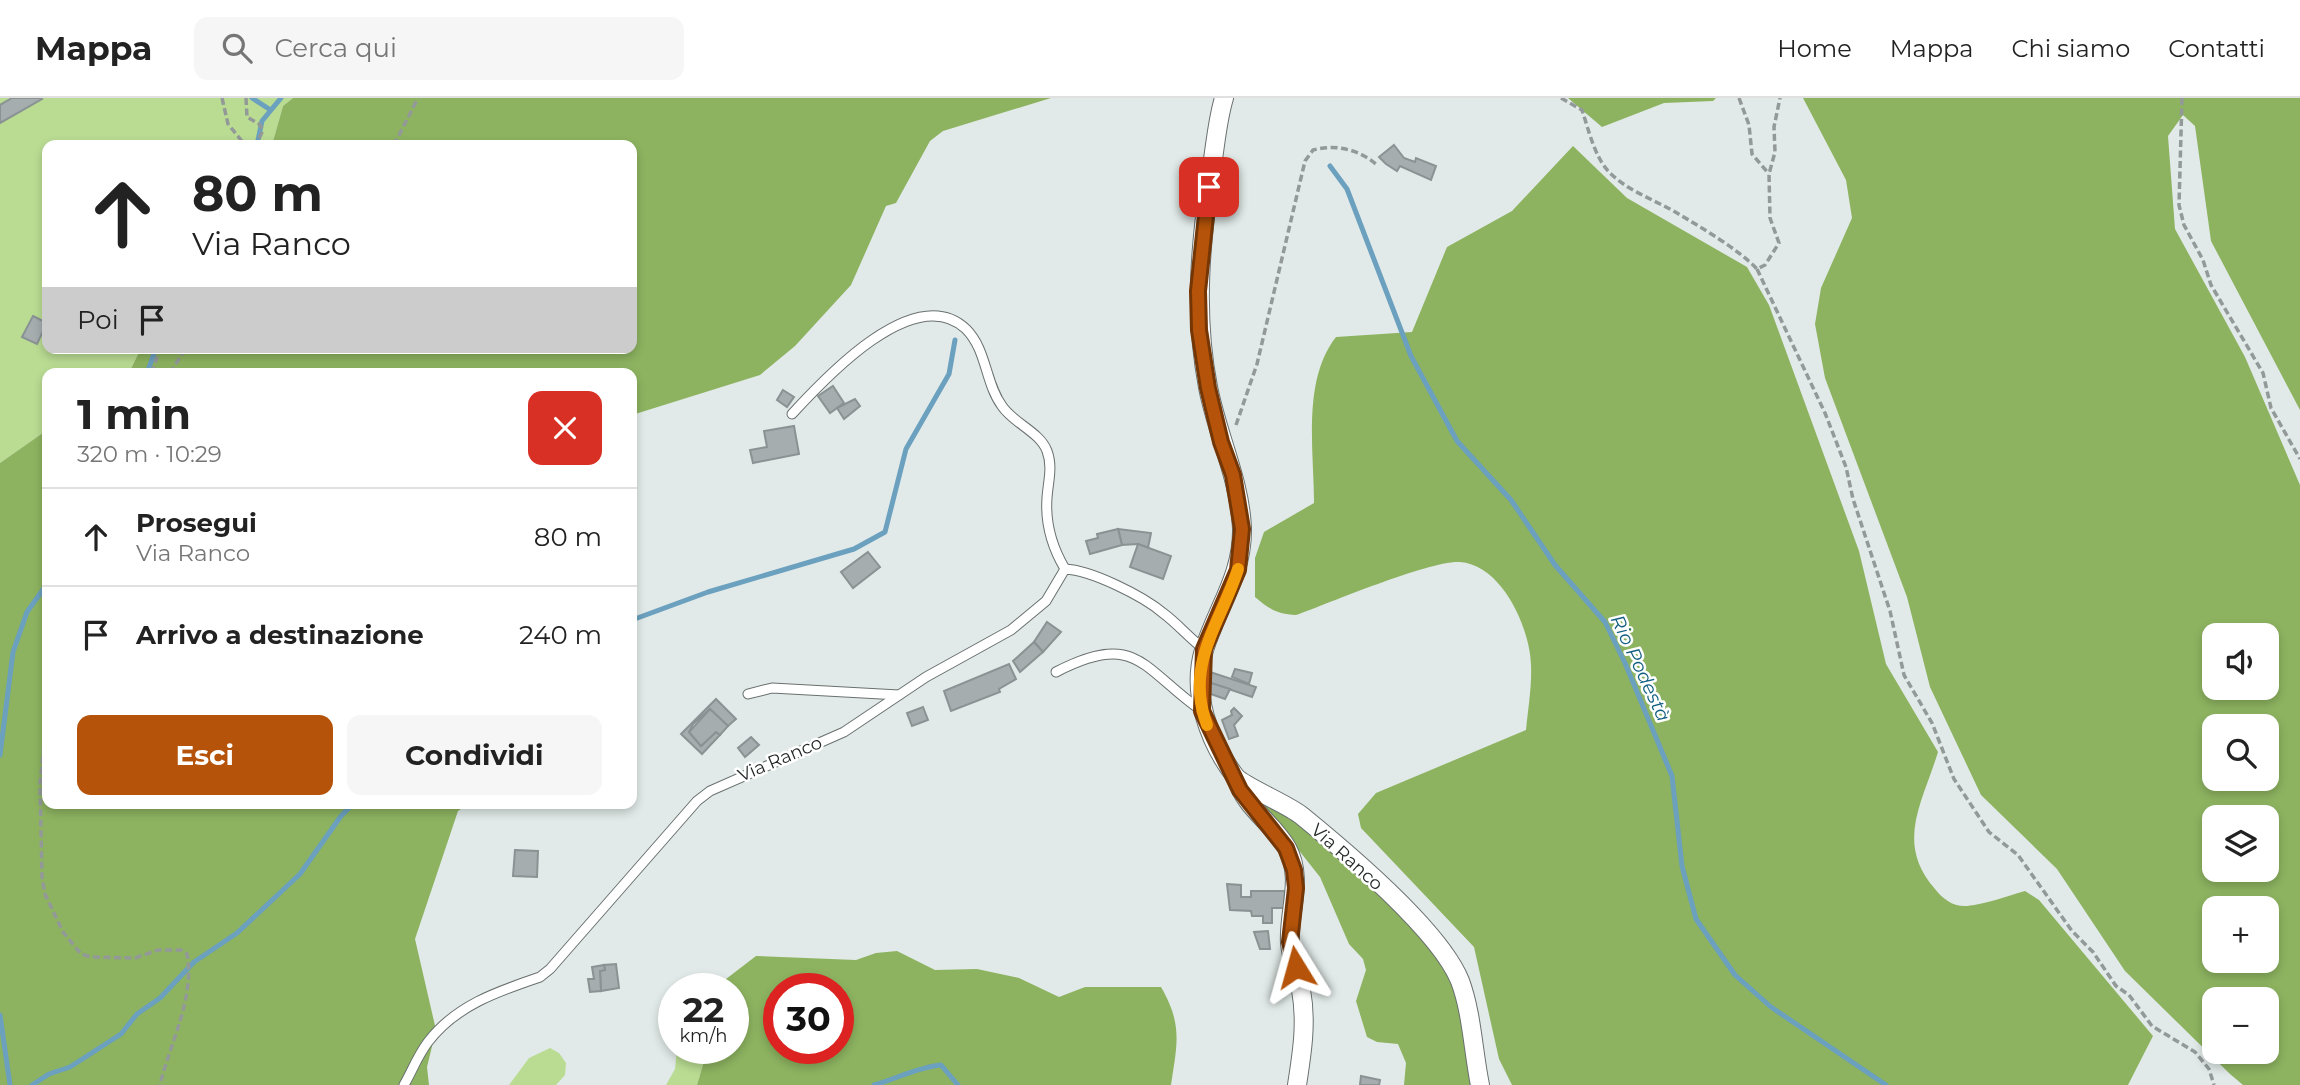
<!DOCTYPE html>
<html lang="it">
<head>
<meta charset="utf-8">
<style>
	body { margin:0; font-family:Montserrat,sans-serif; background:#f6f6f6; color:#222; height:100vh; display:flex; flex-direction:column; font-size:26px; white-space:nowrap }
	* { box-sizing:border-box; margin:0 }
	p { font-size:23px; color:#767676 }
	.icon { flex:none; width:38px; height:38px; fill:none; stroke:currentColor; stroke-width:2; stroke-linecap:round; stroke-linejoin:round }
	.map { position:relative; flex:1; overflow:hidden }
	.sheet { position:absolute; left:42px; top:270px; width:595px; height:441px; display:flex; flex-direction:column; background:#fff; border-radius:14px; box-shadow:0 4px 10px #0003 }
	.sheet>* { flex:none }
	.banner { position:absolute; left:42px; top:42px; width:595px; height:214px; border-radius:14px; box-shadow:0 4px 10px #0003; background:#fff; color:#222; overflow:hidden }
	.tools { position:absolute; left:2202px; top:525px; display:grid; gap:14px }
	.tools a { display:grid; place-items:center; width:77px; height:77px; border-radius:14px; background:#fff; box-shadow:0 4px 10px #0003; font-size:35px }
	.speed { position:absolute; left:658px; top:875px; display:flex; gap:14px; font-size:35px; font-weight:700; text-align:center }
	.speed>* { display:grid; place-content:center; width:91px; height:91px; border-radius:50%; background:#fff; box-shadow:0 4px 10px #0003; line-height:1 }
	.speed small { font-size:18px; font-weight:400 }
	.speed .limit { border:10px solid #d22; background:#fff; color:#111 }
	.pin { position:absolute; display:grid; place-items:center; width:60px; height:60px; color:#fff; margin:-30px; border-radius:14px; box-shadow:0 4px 10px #0006 }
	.me { position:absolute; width:77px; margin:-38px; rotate:352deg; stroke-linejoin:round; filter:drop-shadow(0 0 5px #0008) }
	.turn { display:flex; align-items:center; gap:24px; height:147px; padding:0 35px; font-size:32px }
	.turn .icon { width:91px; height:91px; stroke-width:2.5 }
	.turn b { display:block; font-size:49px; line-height:60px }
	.then { display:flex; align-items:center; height:66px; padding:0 35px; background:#0003; gap:14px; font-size:26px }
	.round { display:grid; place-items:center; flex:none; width:74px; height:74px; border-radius:14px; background:#f6f6f6 }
	.overview { display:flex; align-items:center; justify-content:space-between; height:119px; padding:0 35px }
	h1 { font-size:42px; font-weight:700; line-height:52px }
	.primary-button { display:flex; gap:14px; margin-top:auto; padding:14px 35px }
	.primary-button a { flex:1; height:80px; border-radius:14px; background:#b45309; color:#fff; font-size:28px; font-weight:700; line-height:80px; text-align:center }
	.primary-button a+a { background:#f6f6f6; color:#222 }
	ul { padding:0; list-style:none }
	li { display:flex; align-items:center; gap:21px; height:98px; padding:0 35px; border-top:2px solid #e0e0e0 }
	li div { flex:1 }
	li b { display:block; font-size:26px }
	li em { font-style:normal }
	header { display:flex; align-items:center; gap:42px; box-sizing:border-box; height:98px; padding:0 35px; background:#fff; border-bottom:2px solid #e0e0e0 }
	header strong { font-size:33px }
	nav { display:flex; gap:38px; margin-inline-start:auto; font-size:24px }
	.search { width:490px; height:63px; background:#f6f6f6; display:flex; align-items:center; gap:18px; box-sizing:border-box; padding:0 24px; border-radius:14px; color:#767676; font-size:26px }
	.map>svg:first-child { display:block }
	.green { fill:#b9dc92 }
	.forest { fill:#8db360; fill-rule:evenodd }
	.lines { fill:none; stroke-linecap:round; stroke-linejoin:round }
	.stream { stroke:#6ba0be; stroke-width:5 }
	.building { fill:#a5adae; stroke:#8a9293; stroke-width:2 }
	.lane-casing { stroke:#69706f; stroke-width:11 }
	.street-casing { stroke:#69706f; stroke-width:20 }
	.path { stroke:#939998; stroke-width:3.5; stroke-dasharray:7 3.5; stroke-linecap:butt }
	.lane { stroke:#fff; stroke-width:9 }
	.street { stroke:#fff; stroke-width:18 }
	.route-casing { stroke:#753606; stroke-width:18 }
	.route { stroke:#b45309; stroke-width:12 }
	.slow { stroke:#f59e0b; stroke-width:12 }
	.labels { text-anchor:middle; stroke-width:5; stroke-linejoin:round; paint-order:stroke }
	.street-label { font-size:18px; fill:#252828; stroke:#fff }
	.water-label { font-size:19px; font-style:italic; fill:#125e81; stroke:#fff }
</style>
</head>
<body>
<header>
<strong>Mappa</strong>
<div class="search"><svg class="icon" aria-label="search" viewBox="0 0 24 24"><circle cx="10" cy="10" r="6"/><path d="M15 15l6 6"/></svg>Cerca qui</div>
<nav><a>Home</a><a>Mappa</a><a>Chi siamo</a><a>Contatti</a></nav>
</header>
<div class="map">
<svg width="2300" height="987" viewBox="0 0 2300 987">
	<rect width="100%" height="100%" fill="#e1eae8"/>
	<g class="green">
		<polygon points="0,0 293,0 283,8 272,47 47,47 47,250 141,250 129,275 47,275 47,332 0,365"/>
		<polygon points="550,950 559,955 566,965 565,977 556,987 509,987 529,960"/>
		<polygon points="677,950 708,950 697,987 666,987 675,971"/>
	</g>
	<g class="forest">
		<polygon points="293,0 1051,0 943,33 930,43 896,105 886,108 851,187 795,248 760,277 632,317 632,275 129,275 141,250 632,250 632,47 272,47 283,8"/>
		<polygon points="1568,0 1716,0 1713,3 1664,5 1602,29"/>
		<path d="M1803 0H2300V312L2211 143 2195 28 2183 17 2168 38 2175 131 2245 259 2300 387V987H2243L2230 976 2125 873 2057 771 1981 697 1930 589 1907 499 1825 280 1815 226 1821 190 1852 120 1846 82ZM2214 537H2266V590H2214ZM2214 628H2266V681H2214ZM2266 719V772H2214V719ZM2266 810V863H2214V810ZM2214 901H2266V954H2214Z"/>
		<path d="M1573 48 1627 100 1747 169 1769 207 1859 453 1886 566 1938 654C1922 706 1895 745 1935 791 1943 801 1953 809 1967 808 1986 806 2007 798 2025 793L2039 802 2153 938 2128 987H1512L1499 961 1474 849 1361 730 1358 716 1376 695 1526 632C1528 611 1532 588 1531 567 1530 530 1502 467 1460 464 1430 462 1330 505 1296 517 1277 516 1269 511 1255 499V460L1264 434 1314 405C1314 353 1302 282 1336 239L1412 234 1447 149 1512 113Z"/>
		<polygon points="47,332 47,705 470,705 458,713 415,841 436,932 427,969 429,987 0,987 0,365"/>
		<polygon points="1260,698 1356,770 1430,849 1452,881 1464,926 1475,987 1404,987 1406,965 1398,946 1377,944 1367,939 1356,903 1366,872 1363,861 1349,846 1320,779 1258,701"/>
		<path d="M897 853 935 872 977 871 1019 880 1059 899 1085 889H1161C1183 927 1177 946 1171 987H697L708 950H733V891H713L756 858 856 862 876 855ZM779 891H838V950H779Z"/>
	</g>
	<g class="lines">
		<g class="stream">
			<polyline points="252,0 269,11"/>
			<polyline points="257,47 262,23 281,0"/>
			<polyline points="1330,68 1347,91 1411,258 1457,343 1511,402 1555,467 1605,524 1625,565 1672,678 1682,768 1696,821 1735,877 1771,909 1886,987"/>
			<polyline points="147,275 156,250"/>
			<polyline points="632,522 708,494 854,451 885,434 906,351 949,276 955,242"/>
			<polyline points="0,657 13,554 27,514 47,486"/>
			<polyline points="0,917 10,987"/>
			<polyline points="32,987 49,976 70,969 121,936 137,916 160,900 194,864 237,835 300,776 341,718 354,705"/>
			<path d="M874 987C896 981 918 969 941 967L958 987"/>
		</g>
	</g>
	<g class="building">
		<polygon points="12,0 41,0 42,1 0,25 0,7"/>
		<polygon points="1394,47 1404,60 1415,64 1416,60 1436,68 1431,82 1400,68 1397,73 1386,66 1379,59"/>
		<polygon points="33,218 47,225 37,246 22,239"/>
		<polygon points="833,288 844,305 830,315 818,298"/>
		<polygon points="783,292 794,299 787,309 777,302"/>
		<polygon points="855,301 860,308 844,321 837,310"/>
		<polygon points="794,328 799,356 753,365 750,352 767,349 764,333"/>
		<polygon points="1118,431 1151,435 1148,450 1138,446 1122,447"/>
		<polygon points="1118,431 1122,447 1090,456 1086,443 1098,440 1097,436"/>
		<polygon points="1138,446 1171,458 1163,481 1130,469"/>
		<polygon points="868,454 880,469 853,490 841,474"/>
		<polygon points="1047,524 1061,534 1043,554 1034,544"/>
		<polygon points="1034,544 1043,554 1020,574 1013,563"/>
		<polygon points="1009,566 1016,581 999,591 1000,594 951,613 944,593"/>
		<polygon points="1235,571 1252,575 1249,586 1232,579"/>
		<polygon points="1207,573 1256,589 1252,599 1208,584"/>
		<polygon points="1208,584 1230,591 1225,601 1208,595"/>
		<polygon points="716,601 736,621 728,628 710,611 693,626 689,634 701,648 716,634 720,637 702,656 681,636"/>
		<polygon points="923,609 928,622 912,628 907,615"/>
		<polygon points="1234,610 1242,618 1234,627 1238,638 1229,641 1222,622 1232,617 1231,613"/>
		<polygon points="710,611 728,628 720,637 716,634 701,648 689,634"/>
		<polygon points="751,639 759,647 745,659 738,650"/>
		<polygon points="515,752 538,753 537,779 513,778"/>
		<polygon points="1227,786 1241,787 1241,799 1251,799 1251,793 1285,793 1284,810 1272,810 1272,825 1263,825 1263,818 1252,818 1251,813 1230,812"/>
		<polygon points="1268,833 1270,851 1260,851 1254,834"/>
		<polygon points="616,866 619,890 601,893 600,873 605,872 604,867"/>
		<polygon points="604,867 605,872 600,873 601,893 590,894 588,881 594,881 592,869"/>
		<polygon points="1361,978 1380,982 1379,987 1360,987"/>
	</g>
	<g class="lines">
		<g class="lane-casing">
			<g id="lane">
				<path d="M792 316C825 280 915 183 966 231 987 252 985 285 1002 308 1013 325 1040 334 1047 353 1053 369 1048 384 1047 400 1045 427 1052 449 1065 471"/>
				<path d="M1056 574C1137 532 1142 571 1202 613"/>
				<polyline points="748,596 772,590 899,597"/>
				<path d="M404 987C412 973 418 957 428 944 456 907 499 893 540 879L550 871 697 703 710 693 844 634 926 579 1011 532 1046 503 1065 471C1091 472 1143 498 1163 515 1178 526 1189 540 1204 551"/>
			</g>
		</g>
		<g class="street-casing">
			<g id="street">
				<path d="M1224 0C1218 20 1216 41 1213 61 1201 137 1193 212 1208 289 1217 336 1240 382 1242 430 1243 477 1217 510 1204 552 1191 595 1209 644 1235 678 1242 688 1288 706 1302 718 1345 753 1440 833 1460 883 1472 915 1473 953 1480 987"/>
				<path d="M1237 681C1245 710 1273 725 1287 750 1304 781 1288 812 1290 845 1291 860 1298 876 1301 892 1307 924 1302 955 1297 987"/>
			</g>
		</g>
		<g class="path">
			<polyline points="222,0 228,26 245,47"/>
			<polyline points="246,0 247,19 259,26 263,32 256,47"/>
			<path d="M1561 0 1582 12C1589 33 1595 61 1611 76 1630 94 1655 102 1677 115 1702 130 1738 151 1757 171L1765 167 1779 145 1770 120 1769 76 1775 54 1774 29 1780 0"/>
			<polyline points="1739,0 1749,27 1752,56 1769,76"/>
			<polyline points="2182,0 2179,107 2184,127 2203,162 2211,187 2263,275 2271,310 2300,361"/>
			<polyline points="394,47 418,0"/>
			<polyline points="1757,171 1825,315 1846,369 1853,401 1890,513 1904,577 1932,625 1954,681 1989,734 2018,757 2072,833 2093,854 2116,888 2129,897 2152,928 2195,954 2209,971 2214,987"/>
			<polyline points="152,275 160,250"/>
			<polyline points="170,275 186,250"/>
			<path d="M1236 327 1257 266 1305 63 1313 52C1335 46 1359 51 1377 67"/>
			<path d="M47 617 40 686 42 779 45 796 63 834 81 856 91 859 135 860 158 852H181L187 856C195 900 170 945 160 987"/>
		</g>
		<use href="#lane" class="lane"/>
		<use href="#street" class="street"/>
	</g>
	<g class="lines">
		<g class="route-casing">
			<polyline id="route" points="1209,89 1198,193 1199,232 1208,290 1221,344 1233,377 1242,431 1238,472 1204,551 1202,613 1240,692 1286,750 1294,772 1296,790 1290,844 1296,869"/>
		</g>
		<use href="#route" class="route"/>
		<path class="slow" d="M1207 627C1184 566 1221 525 1238 471"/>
	</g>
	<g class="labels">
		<g class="street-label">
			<text transform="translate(780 661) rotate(-23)" y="6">Via Ranco</text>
			<text transform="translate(1347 759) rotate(42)" y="6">Via Ranco</text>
		</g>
		<g class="water-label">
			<text transform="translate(1641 570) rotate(65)" y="7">Rio Podestà</text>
		</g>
	</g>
</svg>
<div class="tools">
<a><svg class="icon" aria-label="sound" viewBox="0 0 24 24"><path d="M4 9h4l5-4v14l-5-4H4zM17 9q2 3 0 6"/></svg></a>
<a><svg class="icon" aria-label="search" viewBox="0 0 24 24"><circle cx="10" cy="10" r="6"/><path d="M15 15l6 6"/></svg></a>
<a><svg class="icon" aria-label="layers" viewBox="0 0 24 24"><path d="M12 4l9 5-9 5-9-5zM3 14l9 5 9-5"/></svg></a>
<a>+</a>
<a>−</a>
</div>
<div class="speed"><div>22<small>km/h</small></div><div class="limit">30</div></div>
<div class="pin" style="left:1209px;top:89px;background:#d93025"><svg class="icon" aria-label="arrive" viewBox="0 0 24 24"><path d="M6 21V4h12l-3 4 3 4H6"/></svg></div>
<svg class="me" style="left:1296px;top:869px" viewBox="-20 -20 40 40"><path d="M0-17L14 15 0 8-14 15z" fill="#b45309" stroke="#fff" stroke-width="4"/></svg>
<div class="banner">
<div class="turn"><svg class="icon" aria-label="ahead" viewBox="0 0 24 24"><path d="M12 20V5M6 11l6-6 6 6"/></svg><div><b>80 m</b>Via Ranco</div></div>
<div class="then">Poi<svg class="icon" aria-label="arrive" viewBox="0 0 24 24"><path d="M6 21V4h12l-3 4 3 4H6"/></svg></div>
</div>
<section class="sheet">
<div class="overview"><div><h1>1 min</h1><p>320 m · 10:29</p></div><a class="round" style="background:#d93025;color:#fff"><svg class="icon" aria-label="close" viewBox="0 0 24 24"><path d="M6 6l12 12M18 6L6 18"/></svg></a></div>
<ul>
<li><svg class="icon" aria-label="ahead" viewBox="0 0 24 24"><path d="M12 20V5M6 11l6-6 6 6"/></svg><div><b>Prosegui</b><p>Via Ranco</p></div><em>80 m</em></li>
<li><svg class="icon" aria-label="arrive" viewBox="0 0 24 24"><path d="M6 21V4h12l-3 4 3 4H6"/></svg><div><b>Arrivo a destinazione</b></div><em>240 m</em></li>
</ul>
<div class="primary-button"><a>Esci</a><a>Condividi</a></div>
</section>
</div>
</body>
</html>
